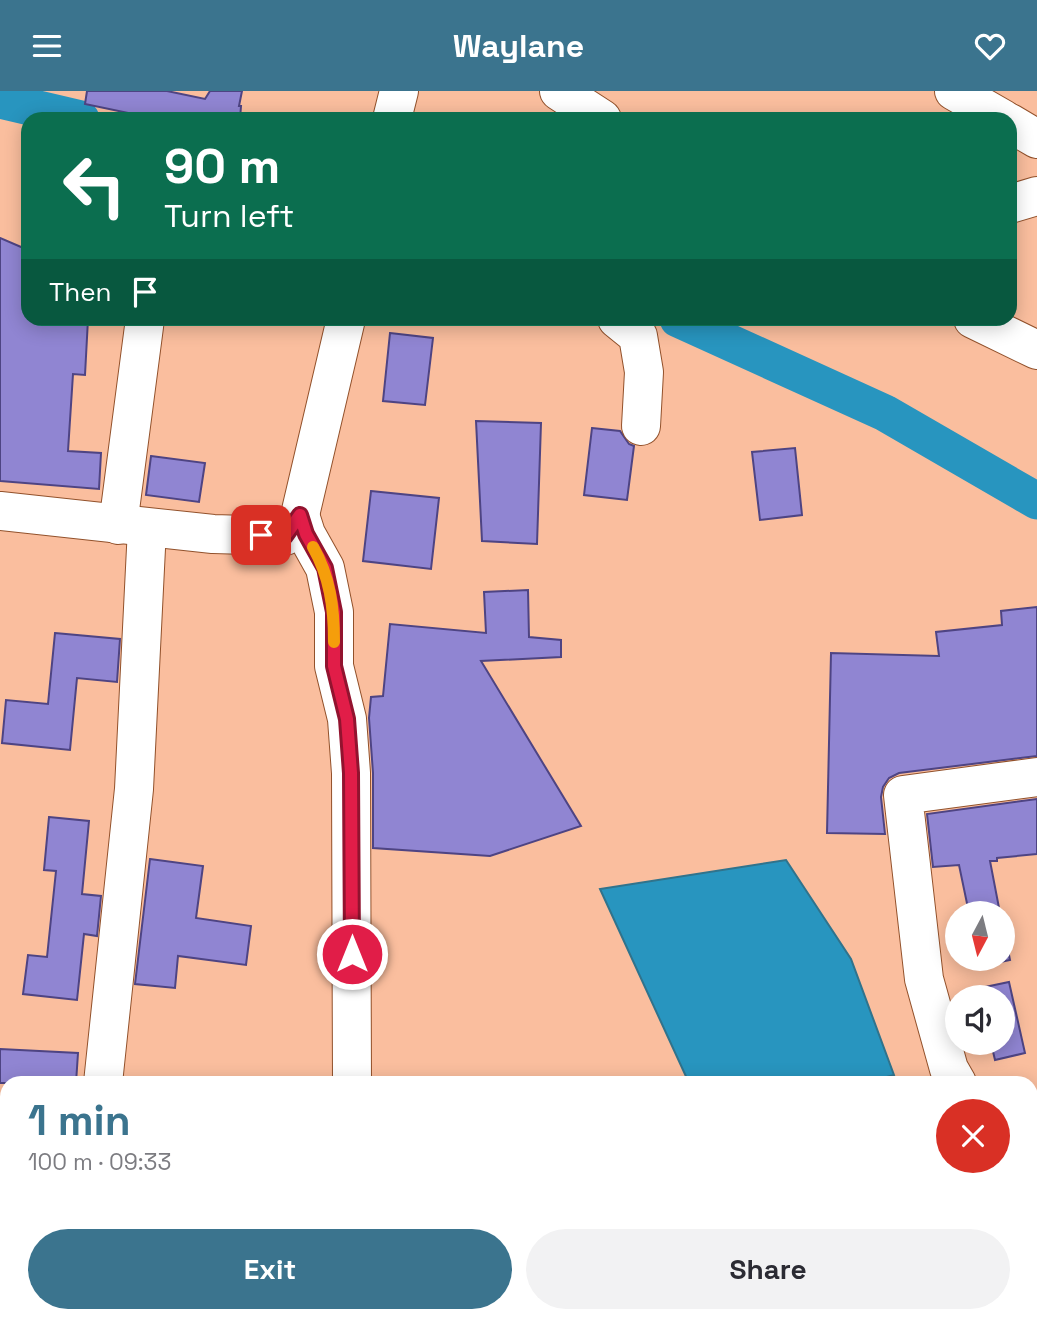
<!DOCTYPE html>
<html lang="en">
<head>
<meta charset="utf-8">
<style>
	body { margin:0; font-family:"Space Grotesk",sans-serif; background:#f2f2f3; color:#2b2b33; height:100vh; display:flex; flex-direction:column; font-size:26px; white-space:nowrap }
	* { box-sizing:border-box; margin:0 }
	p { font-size:23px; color:#7c7c81 }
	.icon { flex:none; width:38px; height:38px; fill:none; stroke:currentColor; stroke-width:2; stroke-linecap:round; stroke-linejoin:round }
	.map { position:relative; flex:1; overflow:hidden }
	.panel { position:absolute; left:0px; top:985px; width:1038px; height:247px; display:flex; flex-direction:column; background:#fff; border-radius:21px 21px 0 0; box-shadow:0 4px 18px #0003 }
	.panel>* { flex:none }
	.top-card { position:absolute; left:21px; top:21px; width:996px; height:214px; border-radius:21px; box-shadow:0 4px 18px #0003; background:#0b6e4f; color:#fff; overflow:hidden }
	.needle { width:46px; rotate:187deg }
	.controls { position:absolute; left:945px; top:810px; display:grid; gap:14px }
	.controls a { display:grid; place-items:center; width:70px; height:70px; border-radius:50%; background:#fff; box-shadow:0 4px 18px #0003; font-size:35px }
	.pin { position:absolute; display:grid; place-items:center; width:60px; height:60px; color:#fff; margin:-30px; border-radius:14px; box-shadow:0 4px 10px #0006 }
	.me { position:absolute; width:77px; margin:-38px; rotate:0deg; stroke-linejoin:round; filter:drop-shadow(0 0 5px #0008) }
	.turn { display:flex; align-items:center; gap:24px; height:147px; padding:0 28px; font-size:32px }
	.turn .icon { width:91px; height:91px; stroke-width:2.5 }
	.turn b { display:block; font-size:49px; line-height:60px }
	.then { display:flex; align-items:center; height:66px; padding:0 28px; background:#0003; gap:14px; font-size:26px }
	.round { display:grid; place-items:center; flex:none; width:74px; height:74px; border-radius:37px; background:#f2f2f3 }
	.headline { display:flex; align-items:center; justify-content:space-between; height:119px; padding:0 28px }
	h1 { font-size:42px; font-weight:700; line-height:52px; color:#3b748e }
	.primary-button { display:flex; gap:14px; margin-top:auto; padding:14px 28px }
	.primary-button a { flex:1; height:80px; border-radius:42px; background:#3b748e; color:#fff; font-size:28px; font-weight:700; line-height:80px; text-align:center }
	.primary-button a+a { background:#f2f2f3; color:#2b2b33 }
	header { display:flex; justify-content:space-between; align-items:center; height:91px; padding:0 28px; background:#3b748e; color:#fff; font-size:32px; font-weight:700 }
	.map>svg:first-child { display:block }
	.water { fill:#2895bf; stroke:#30738c; stroke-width:2 }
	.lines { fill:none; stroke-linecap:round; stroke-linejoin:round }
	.canal { stroke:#2895bf; stroke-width:37 }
	.building { fill:#9085d2; stroke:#4e4483; stroke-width:2 }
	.minor-casing { stroke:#92512b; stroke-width:40 }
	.highway-casing { stroke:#92512b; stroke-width:40 }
	.minor { stroke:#fff; stroke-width:38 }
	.highway { stroke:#fff; stroke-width:38 }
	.route-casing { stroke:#92132f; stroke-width:18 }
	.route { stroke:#e11d48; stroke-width:12 }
	.slow { stroke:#f59e0b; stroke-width:12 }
</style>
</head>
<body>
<header><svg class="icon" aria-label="menu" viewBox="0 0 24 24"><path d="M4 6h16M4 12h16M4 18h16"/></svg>Waylane<svg class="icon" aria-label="heart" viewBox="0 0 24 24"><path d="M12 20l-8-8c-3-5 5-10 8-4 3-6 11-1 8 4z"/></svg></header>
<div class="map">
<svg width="1037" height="1231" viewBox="0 0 1037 1231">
	<rect width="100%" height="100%" fill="#fabe9e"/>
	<g class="water">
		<polygon points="786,769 851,868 894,984 864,992 689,992 600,798"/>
		<polygon points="800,1225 902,1225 904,1231 789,1231 788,1228"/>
	</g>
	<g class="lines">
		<g class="canal">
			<polyline points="0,9 81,28"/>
			<polyline points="678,228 885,322 1037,410"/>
		</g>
	</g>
	<g class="building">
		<polygon points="87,0 167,0 205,8 210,0 242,0 239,15 241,15 240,28 157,28 85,13"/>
		<polygon points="0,147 28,159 28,228 88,228 85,284 73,283 68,360 101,362 99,398 0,390"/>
		<polygon points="390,242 433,247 425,314 383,310"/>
		<polygon points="476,330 541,332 537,453 482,450"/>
		<polygon points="592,337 620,340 629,353 634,355 627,409 584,404"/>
		<polygon points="795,357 802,424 760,429 752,361"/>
		<polygon points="151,365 205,372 199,411 146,404"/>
		<polygon points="371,400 439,407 431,478 363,470"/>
		<polygon points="528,499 529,546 561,549 561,566 481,570 581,735 490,765 373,757 373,682 369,627 371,606 383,605 390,533 486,542 484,501"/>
		<polygon points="1037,516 1037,665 899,682 889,687 883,696 881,706 885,743 827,742 831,562 939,565 936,541 1002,534 1001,520"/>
		<polygon points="55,542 120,548 117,591 77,587 70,659 2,652 6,609 48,613"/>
		<polygon points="1037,708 1037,763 997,767 997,770 990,770 1000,822 969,822 959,774 933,776 927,723"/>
		<polygon points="49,726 89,730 82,803 101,805 97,845 84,843 77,909 23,903 28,864 47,866 56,780 44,779"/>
		<polygon points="150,768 203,775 196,827 251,835 246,874 178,865 175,897 135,893"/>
		<polygon points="1003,834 1010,869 981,875 979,868 1003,868"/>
		<polygon points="1009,891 1025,962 995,969 991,952 1003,952 1003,906 982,906 980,897"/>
		<polygon points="0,958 78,962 76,992 0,992"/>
	</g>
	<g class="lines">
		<g class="minor-casing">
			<g id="minor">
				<polyline points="392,28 399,0"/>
				<polyline points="617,228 638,245 644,281 641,335"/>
				<polyline points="0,420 213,443 285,445 300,424 346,228"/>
				<polyline points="300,424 306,443 325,477 334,521 334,575 347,628 351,682 352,992"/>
				<polyline points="118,434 145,228"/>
				<polyline points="103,992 134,698 147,437"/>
				<polyline points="957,992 949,978 924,888 903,704 1037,686"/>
				<polyline points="1031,1126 1037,1139"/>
				<polyline points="362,1225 363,1231"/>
				<polyline points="135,1231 136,1225"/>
			</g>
		</g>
		<g class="highway-casing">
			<g id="highway">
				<polyline points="559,0 602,28"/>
				<polyline points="954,0 1003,28"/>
				<polyline points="1010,32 1037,48"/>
				<polyline points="1010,113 1037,105"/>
				<polyline points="973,228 1037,259"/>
			</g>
		</g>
		<use href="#minor" class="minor"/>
		<use href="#highway" class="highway"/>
	</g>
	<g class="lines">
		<g class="route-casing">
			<polyline id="route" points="261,444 285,445 300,424 306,443 325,477 334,521 334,575 347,628 351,682 352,863"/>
		</g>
		<use href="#route" class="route"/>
		<path class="slow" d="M313 456C330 486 334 516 334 551"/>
	</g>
</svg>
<div class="controls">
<a><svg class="needle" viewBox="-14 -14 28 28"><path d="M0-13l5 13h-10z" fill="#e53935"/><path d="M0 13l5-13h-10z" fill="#7c7c81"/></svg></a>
<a><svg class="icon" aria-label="sound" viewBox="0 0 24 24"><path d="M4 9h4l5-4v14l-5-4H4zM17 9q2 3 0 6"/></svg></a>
</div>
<div class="pin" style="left:261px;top:444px;background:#d93025"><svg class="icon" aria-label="arrive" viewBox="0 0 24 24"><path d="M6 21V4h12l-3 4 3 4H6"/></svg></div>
<svg class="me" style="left:352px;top:863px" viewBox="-20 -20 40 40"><circle r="17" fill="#e11d48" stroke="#fff" stroke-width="3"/><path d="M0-11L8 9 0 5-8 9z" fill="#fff"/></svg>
<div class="top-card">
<div class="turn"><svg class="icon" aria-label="left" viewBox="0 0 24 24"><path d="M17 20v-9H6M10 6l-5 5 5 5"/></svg><div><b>90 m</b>Turn left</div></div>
<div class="then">Then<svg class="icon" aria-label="arrive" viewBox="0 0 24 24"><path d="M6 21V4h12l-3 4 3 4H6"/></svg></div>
</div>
<section class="panel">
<div class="headline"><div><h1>1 min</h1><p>100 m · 09:33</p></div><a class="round" style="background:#d93025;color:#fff"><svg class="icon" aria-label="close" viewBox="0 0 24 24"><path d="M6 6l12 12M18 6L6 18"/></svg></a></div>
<div class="primary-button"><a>Exit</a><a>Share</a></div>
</section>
</div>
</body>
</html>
